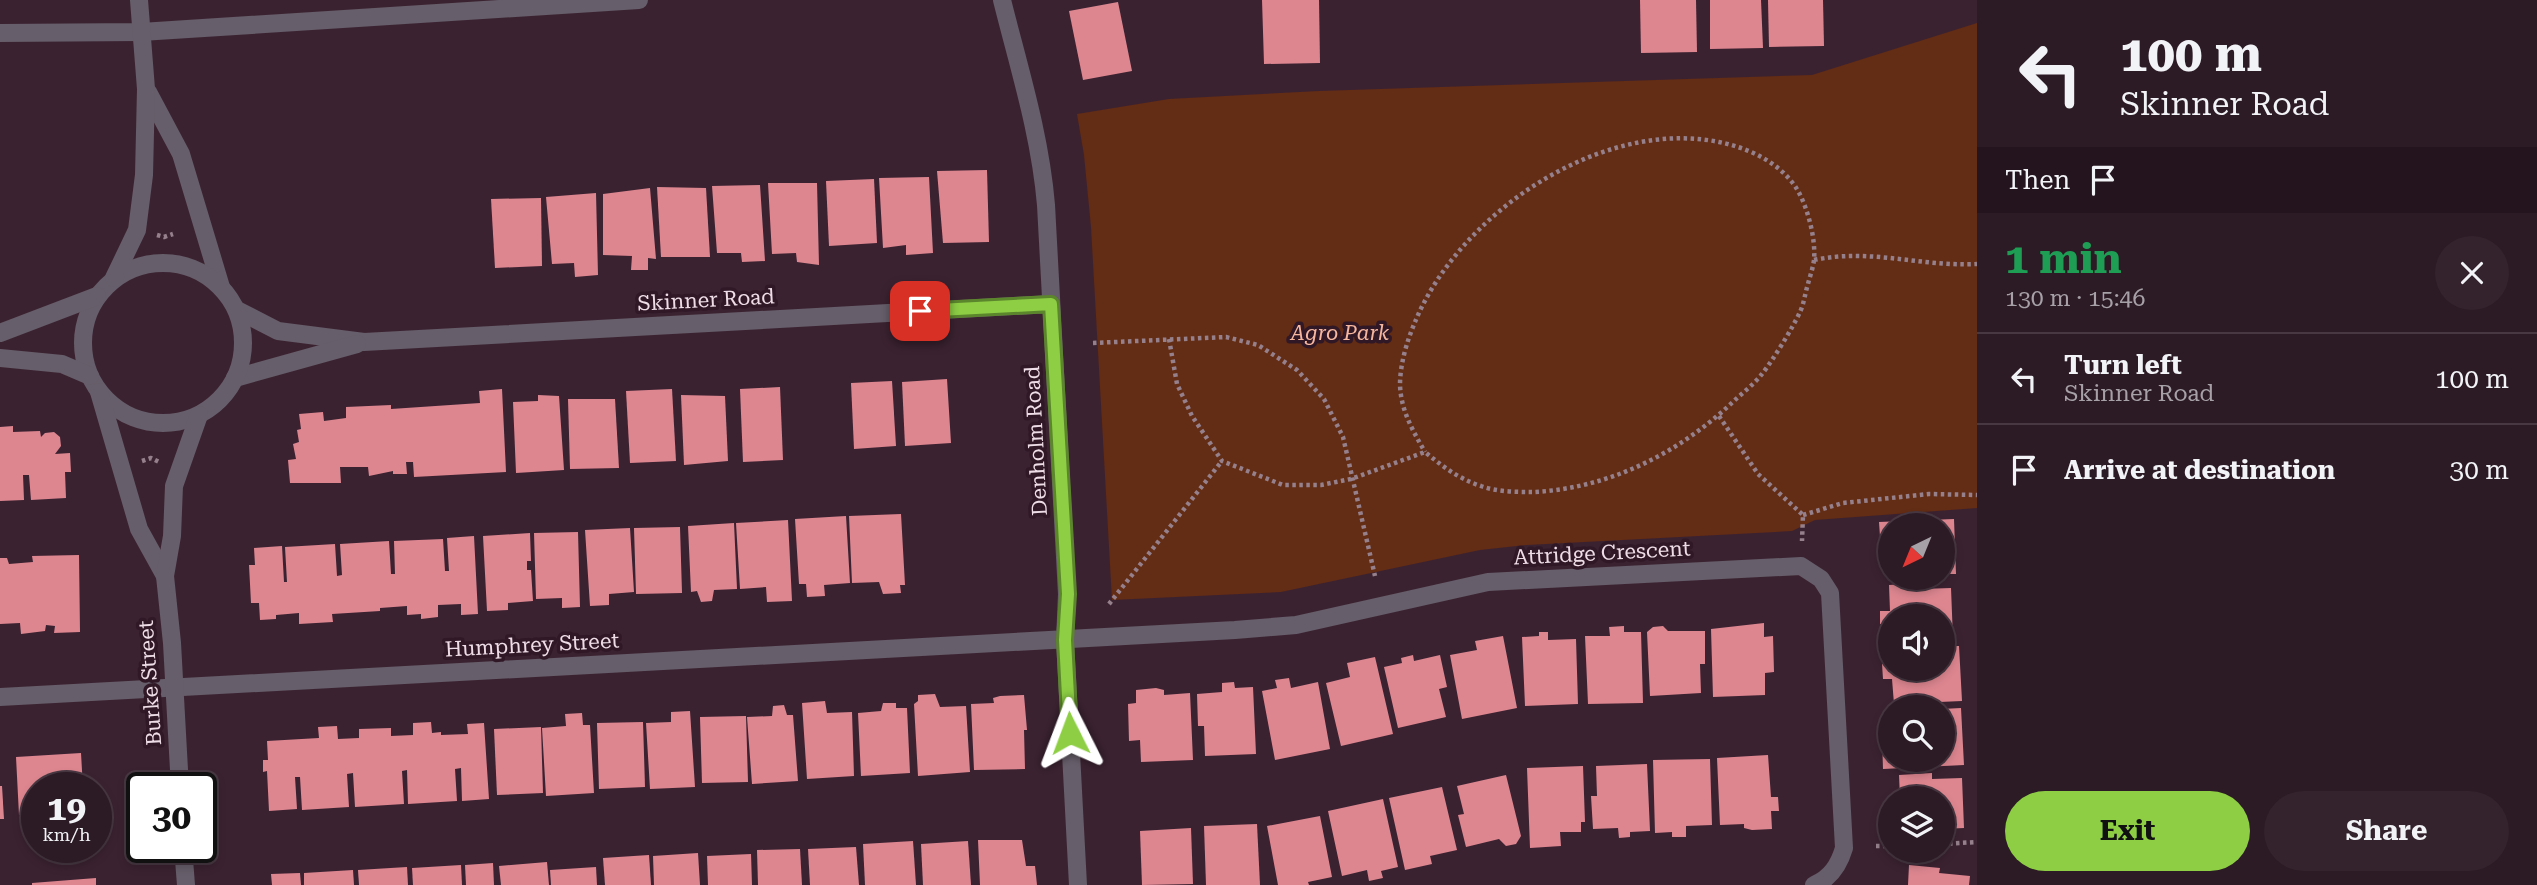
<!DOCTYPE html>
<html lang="en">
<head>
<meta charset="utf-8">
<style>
	body { margin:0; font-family:"Roboto Serif",serif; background:#34232d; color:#f1f3f6; height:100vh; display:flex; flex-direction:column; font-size:26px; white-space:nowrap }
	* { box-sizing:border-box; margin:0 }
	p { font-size:23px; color:#a6a1a7 }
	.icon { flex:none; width:38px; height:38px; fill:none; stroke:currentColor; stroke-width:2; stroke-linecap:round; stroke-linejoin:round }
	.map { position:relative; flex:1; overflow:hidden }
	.sheet { display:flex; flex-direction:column; background:#2c1a25; width:560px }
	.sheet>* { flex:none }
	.hud { background:#2c1a25; color:#f1f3f6; overflow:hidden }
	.needle { width:46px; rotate:223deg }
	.controls { position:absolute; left:1878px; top:513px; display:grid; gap:14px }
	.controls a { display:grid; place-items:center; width:77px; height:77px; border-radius:50%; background:#2c1a25; box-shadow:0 4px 10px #0003,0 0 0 2px #483842; font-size:35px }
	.speed { position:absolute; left:21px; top:772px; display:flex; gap:14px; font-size:35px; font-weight:700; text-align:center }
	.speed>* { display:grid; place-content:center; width:91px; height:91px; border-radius:50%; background:#2c1a25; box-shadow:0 4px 10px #0003,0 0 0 2px #483842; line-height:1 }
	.speed small { font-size:18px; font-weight:400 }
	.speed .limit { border:4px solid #111; border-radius:10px; background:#fff; color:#111 }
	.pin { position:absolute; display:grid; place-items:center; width:60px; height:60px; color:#fff; margin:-30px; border-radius:14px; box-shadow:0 4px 10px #0006 }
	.me { position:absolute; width:77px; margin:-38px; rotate:357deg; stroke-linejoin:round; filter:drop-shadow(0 0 5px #0008) }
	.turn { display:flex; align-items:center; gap:24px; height:147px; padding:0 28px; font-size:32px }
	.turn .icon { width:91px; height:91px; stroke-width:2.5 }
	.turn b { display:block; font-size:49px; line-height:60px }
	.then { display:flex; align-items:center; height:66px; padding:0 28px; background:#0003; gap:14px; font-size:26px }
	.round { display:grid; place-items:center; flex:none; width:74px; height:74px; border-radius:37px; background:#34232d }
	.head { display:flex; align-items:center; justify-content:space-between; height:119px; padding:0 28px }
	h1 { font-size:42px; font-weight:700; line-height:52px; color:#1e9e55 }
	.primary-button { display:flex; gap:14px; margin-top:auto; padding:14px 28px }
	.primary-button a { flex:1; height:80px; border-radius:42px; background:#8dce44; color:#111; font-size:28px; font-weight:700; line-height:80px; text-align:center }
	.primary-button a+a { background:#34232d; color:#f1f3f6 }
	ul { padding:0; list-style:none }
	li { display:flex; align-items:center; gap:21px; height:91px; padding:0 28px; border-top:2px solid #483842 }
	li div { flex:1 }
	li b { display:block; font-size:26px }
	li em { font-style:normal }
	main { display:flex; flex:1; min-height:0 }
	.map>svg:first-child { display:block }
	.green { fill:#632c14 }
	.building { fill:#dd8690 }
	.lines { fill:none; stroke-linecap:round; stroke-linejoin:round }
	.path { stroke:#95808c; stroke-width:4.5; stroke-dasharray:3.5 3.5; stroke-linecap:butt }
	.minor { stroke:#665e6a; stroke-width:18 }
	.tertiary { stroke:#665e6a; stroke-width:18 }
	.route-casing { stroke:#5c862c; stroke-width:18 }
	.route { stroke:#8dce44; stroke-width:12 }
	.labels { text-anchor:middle; stroke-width:7; stroke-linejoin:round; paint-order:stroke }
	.street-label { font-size:21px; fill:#eedde6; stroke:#301827 }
	.park-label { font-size:21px; font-style:italic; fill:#f7b79e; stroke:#301827 }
</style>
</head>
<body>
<main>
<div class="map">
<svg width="1977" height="885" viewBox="0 0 1977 885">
	<rect width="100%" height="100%" fill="#3b2231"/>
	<polygon class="green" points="1977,23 1977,508 1815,520 1792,531 1527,545 1480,550 1281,592 1112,600 1091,227 1084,155 1077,114 1169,99 1319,91 1812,75"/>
	<g class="building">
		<polygon points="1262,0 1319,0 1320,63 1264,64"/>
		<polygon points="1640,0 1696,0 1697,52 1641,53"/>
		<polygon points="1710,0 1761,0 1763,48 1710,49"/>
		<polygon points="1768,0 1823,0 1824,46 1769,47"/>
		<polygon points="1118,2 1132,71 1083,80 1069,11"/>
		<polygon points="987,170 989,242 943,243 937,171"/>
		<polygon points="929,177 933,253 906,255 906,245 883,248 879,178"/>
		<polygon points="874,179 877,243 829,246 826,181"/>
		<polygon points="768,183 817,183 819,265 797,262 796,253 772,254"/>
		<polygon points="760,185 765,261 742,262 741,253 717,253 712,186"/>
		<polygon points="657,187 706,188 710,257 661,257"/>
		<polygon points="650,188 656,259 648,258 648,270 631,270 632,256 603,255 603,194"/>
		<polygon points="596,193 598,275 575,277 574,263 552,264 546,197"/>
		<polygon points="541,198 542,266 495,268 491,199"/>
		<polygon points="947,379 951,443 905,446 902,382"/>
		<polygon points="892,381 896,446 854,449 851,383"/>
		<polygon points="780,387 783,460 743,462 740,389"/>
		<polygon points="502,389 506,472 414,477 413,462 406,462 407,474 393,474 393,471 369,476 368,467 340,467 341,483 290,483 288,460 296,459 293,444 299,442 297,430 301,429 299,414 323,412 324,421 346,418 346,407 391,405 391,409 480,403 479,391"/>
		<polygon points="672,389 676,461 630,463 626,391"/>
		<polygon points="538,395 559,396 564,470 516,473 513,402 538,401"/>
		<polygon points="681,395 725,396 728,461 684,465"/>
		<polygon points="568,399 615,399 619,468 570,469"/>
		<polygon points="13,426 13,432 40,431 41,437 45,433 54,432 60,437 61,446 55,454 70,453 71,472 65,472 66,498 31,500 29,475 23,475 24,500 0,501 0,427"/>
		<polygon points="901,514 905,585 900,585 901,593 883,594 879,582 852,583 849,516"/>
		<polygon points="846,516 850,583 824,585 825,596 807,597 806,584 799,584 795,519"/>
		<polygon points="1954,519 1956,574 1942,574 1942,525 1890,525 1890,550 1881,551 1879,522"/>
		<polygon points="788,520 792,601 767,602 766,587 740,589 736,523"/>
		<polygon points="734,523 737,589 714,590 712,601 701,602 697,591 691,592 688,526"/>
		<polygon points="680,527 682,593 636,594 634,528"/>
		<polygon points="630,528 634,592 609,594 609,605 590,606 585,530"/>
		<polygon points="578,532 580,607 562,608 562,598 536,599 534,533"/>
		<polygon points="530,533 531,561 527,561 527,570 531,570 533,601 508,603 508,610 487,611 483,536"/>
		<polygon points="474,536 478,614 461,615 461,604 438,605 438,617 421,619 421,614 407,615 407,606 380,608 380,611 332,614 333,622 299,624 299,613 276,615 276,619 260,620 259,603 251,603 249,565 255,565 254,548 282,546 284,582 287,582 285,547 335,544 337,576 342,575 340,544 389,541 391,574 395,574 394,541 443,539 445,571 449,571 447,538"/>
		<polygon points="79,555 80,632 54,633 55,626 46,625 45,631 21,634 20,623 0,624 0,558 7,558 9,564 33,562 32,556"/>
		<polygon points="1921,583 1921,589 1951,588 1953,639 1942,639 1942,616 1890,616 1890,641 1886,641 1885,624 1880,624 1880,611 1890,611 1889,585"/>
		<polygon points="1764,623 1764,637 1773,636 1774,672 1765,673 1765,695 1713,697 1711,629"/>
		<polygon points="1624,626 1624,632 1641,632 1643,703 1588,704 1585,636 1610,636 1609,627"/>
		<polygon points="1663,626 1668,631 1705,631 1705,664 1700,664 1701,693 1650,696 1647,632 1653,627"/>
		<polygon points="1539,632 1548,632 1548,640 1576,639 1578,704 1525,706 1522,637 1539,636"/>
		<polygon points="1503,636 1517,708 1462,719 1450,655 1477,650 1475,641"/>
		<polygon points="1942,646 1959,646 1962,701 1894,704 1892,679 1883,679 1882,664 1890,664 1890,668 1942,668"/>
		<polygon points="1413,655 1414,661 1440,655 1447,687 1439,689 1446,717 1398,728 1384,667 1402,663 1401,658"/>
		<polygon points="1375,657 1393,734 1341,746 1326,683 1350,677 1347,663"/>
		<polygon points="1289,678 1291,688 1318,682 1330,749 1275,760 1262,691 1277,688 1275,680"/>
		<polygon points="1234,682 1235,688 1253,687 1256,754 1205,756 1204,726 1198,726 1197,694 1222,692 1222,683"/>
		<polygon points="1156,688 1164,690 1164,695 1190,693 1193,760 1141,762 1140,740 1129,741 1128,704 1136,703 1136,690"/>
		<polygon points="935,694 940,707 966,706 970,772 918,776 914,704 918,701 918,695"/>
		<polygon points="1024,695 1027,730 1024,730 1025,769 974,770 971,704 994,703 993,698 1000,696"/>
		<polygon points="825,701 827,713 852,712 854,776 807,779 802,703"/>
		<polygon points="883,703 896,703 896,708 907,708 910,773 861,776 858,713 881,711"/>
		<polygon points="784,705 787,715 793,715 798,781 752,784 747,717 772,716 773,706"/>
		<polygon points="1961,708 1964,765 1883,769 1882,738 1890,738 1890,760 1942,760 1942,709"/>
		<polygon points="690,711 695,787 650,789 646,723 671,722 671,712"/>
		<polygon points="582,713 583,725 590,725 594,793 546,796 542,728 566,726 565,714"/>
		<polygon points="746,716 748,782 702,783 700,717"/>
		<polygon points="431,722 432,733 441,732 441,735 468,734 467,724 484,723 489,799 462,801 461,768 455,769 457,801 408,804 407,770 402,771 404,804 355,807 353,773 347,774 349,807 302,810 300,777 295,777 297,809 269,811 267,771 263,772 263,760 268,760 267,741 319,738 318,727 337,726 338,739 359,738 359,729 391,728 391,736 413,735 413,723"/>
		<polygon points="643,722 645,787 599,789 597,723"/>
		<polygon points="541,727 543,793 497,795 494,729"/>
		<polygon points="81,753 83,788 37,788 37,814 19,815 16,757"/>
		<polygon points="1768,755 1771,797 1778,797 1779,811 1771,811 1772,829 1752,830 1744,828 1744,824 1720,825 1717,758"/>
		<polygon points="1710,759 1712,825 1686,826 1686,837 1672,837 1672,832 1655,833 1653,760"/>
		<polygon points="1647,764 1650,831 1630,832 1630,837 1619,838 1618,828 1593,829 1591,796 1597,796 1596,766"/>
		<polygon points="1583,766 1585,822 1581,822 1581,832 1560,832 1561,846 1530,848 1527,768"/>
		<polygon points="1932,773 1932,779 1962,778 1964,828 1942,829 1942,798 1900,798 1899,775"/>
		<polygon points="1506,775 1521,836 1516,844 1506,846 1499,839 1466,847 1458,815 1464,814 1457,786"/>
		<polygon points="0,786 2,786 4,819 0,819"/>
		<polygon points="1442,787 1457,850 1430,856 1432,864 1405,870 1389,798"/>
		<polygon points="1383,799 1398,867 1381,871 1383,878 1369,881 1367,870 1342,876 1328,811"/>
		<polygon points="1320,816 1332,877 1308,882 1309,885 1278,885 1267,826"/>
		<polygon points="1257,824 1260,885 1206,885 1204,826"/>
		<polygon points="1191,828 1193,884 1142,885 1140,831"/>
		<polygon points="978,840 1022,840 1026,866 1035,866 1037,885 980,885"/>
		<polygon points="913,841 916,885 865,885 863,844"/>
		<polygon points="968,841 971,885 923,885 921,844"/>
		<polygon points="856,847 859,885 810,885 808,849"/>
		<polygon points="800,849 802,885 758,885 757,850"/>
		<polygon points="698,853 700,885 654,885 653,856"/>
		<polygon points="751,854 752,885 708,885 707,856"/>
		<polygon points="649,855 651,885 605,885 603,858"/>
		<polygon points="547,862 549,885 501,885 499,866"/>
		<polygon points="493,863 494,885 466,885 465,865"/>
		<polygon points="461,865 462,885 413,885 412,868"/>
		<polygon points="1909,865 1940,868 1939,873 1970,876 1969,885 1908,885"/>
		<polygon points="407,867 408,885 359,885 358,870"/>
		<polygon points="596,867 597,885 551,885 550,870"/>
		<polygon points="353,870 354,885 304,885 304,873"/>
		<polygon points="300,873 301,885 272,885 271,874"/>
		<polygon points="96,878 96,885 32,885 32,883"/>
	</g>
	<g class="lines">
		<g class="path">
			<polyline points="157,235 164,237 173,234"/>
			<path d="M1814 260C1871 248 1921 267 1977 264"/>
			<path d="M1169 339 1177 384 1192 416 1222 461 1283 485H1321L1351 479 1425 452C1442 466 1459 479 1481 486 1497 492 1517 492 1534 492 1611 488 1681 452 1736 399 1745 391 1755 383 1762 374 1773 360 1792 329 1800 312 1804 304 1805 293 1808 284 1810 276 1813 268 1814 260 1816 238 1807 204 1795 186 1777 161 1748 148 1719 142 1600 118 1459 214 1415 322 1407 341 1400 364 1400 385 1401 411 1413 431 1425 452"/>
			<polyline points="1093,343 1226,337 1258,345 1297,370 1324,399 1343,437 1375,576"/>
			<polyline points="1719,416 1758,474 1803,515 1802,541"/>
			<polyline points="142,461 151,458 159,462"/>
			<polyline points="1803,515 1843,503 1929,494 1977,495"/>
			<polyline points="1109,604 1222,461"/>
			<polyline points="1942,844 1977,842"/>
			<polyline points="1876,846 1890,846"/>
		</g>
		<g class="minor">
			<path d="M1002 0C1019 68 1040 134 1046 205L1067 594 1065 640 1078 885"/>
			<polyline points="0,33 141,32 639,0"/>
			<polyline points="237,310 278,331 364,342 1051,304"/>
			<polyline points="235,378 357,344"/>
			<path d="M0 697 1235 630 1296 625 1488 582 1801 566 1821 579 1830 593 1844 848C1839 865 1831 878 1814 885"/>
		</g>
		<g class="tertiary">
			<polyline points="148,92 181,154 221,287"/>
			<circle cx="163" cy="343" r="80"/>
			<polyline points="114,278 137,230 144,175 146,89 139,0"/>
			<polyline points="0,333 97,296"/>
			<polyline points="0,358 62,364 90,376"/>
			<polyline points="99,392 139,529 165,576"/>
			<polyline points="180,788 172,643 165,576 172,536 174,486 199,415"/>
			<polyline points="183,847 186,885"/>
		</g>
	</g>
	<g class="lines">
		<g class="route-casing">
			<polyline id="route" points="920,311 1051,304 1068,594 1065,640 1070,733"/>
		</g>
		<use href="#route" class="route"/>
	</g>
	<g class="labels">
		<g class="street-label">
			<text transform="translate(706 300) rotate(-3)" y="7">Skinner Road</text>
			<text transform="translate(1036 441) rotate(-93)" y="7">Denholm Road</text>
			<text transform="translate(1602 553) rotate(-3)" y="7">Attridge Crescent</text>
			<text transform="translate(532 645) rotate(-3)" y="7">Humphrey Street</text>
			<text transform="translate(150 683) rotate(-94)" y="7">Burke Street</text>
		</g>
		<g class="park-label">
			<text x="1340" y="340">Agro Park</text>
		</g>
	</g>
</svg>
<div class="controls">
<a><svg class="needle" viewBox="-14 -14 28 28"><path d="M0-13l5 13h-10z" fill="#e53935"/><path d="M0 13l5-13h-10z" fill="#a6a1a7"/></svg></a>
<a><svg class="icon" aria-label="sound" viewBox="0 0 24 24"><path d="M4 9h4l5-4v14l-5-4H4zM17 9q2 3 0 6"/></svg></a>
<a><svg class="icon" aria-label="search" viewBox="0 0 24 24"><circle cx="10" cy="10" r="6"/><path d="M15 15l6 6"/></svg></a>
<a><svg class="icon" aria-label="layers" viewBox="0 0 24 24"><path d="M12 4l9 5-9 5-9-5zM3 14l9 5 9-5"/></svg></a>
</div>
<div class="speed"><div>19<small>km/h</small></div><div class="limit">30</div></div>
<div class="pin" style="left:920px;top:311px;background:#d93025"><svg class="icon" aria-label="arrive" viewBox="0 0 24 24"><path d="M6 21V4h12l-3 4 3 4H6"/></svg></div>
<svg class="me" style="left:1070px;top:733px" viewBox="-20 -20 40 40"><path d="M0-17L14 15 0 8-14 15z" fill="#8dce44" stroke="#fff" stroke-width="4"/></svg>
</div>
<section class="sheet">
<div class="hud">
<div class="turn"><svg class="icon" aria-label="left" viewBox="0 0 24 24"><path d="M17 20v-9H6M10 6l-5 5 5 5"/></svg><div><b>100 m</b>Skinner Road</div></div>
<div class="then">Then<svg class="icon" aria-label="arrive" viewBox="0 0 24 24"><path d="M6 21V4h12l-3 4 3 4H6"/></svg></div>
</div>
<div class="head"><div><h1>1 min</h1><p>130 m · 15:46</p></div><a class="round"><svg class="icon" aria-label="close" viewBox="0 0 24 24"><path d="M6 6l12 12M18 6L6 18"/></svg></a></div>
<ul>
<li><svg class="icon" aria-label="left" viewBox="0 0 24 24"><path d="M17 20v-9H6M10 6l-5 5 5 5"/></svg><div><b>Turn left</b><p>Skinner Road</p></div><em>100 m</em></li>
<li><svg class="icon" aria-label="arrive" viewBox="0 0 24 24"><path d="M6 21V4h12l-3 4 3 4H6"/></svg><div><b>Arrive at destination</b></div><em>30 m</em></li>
</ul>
<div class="primary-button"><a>Exit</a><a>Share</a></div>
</section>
</main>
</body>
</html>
